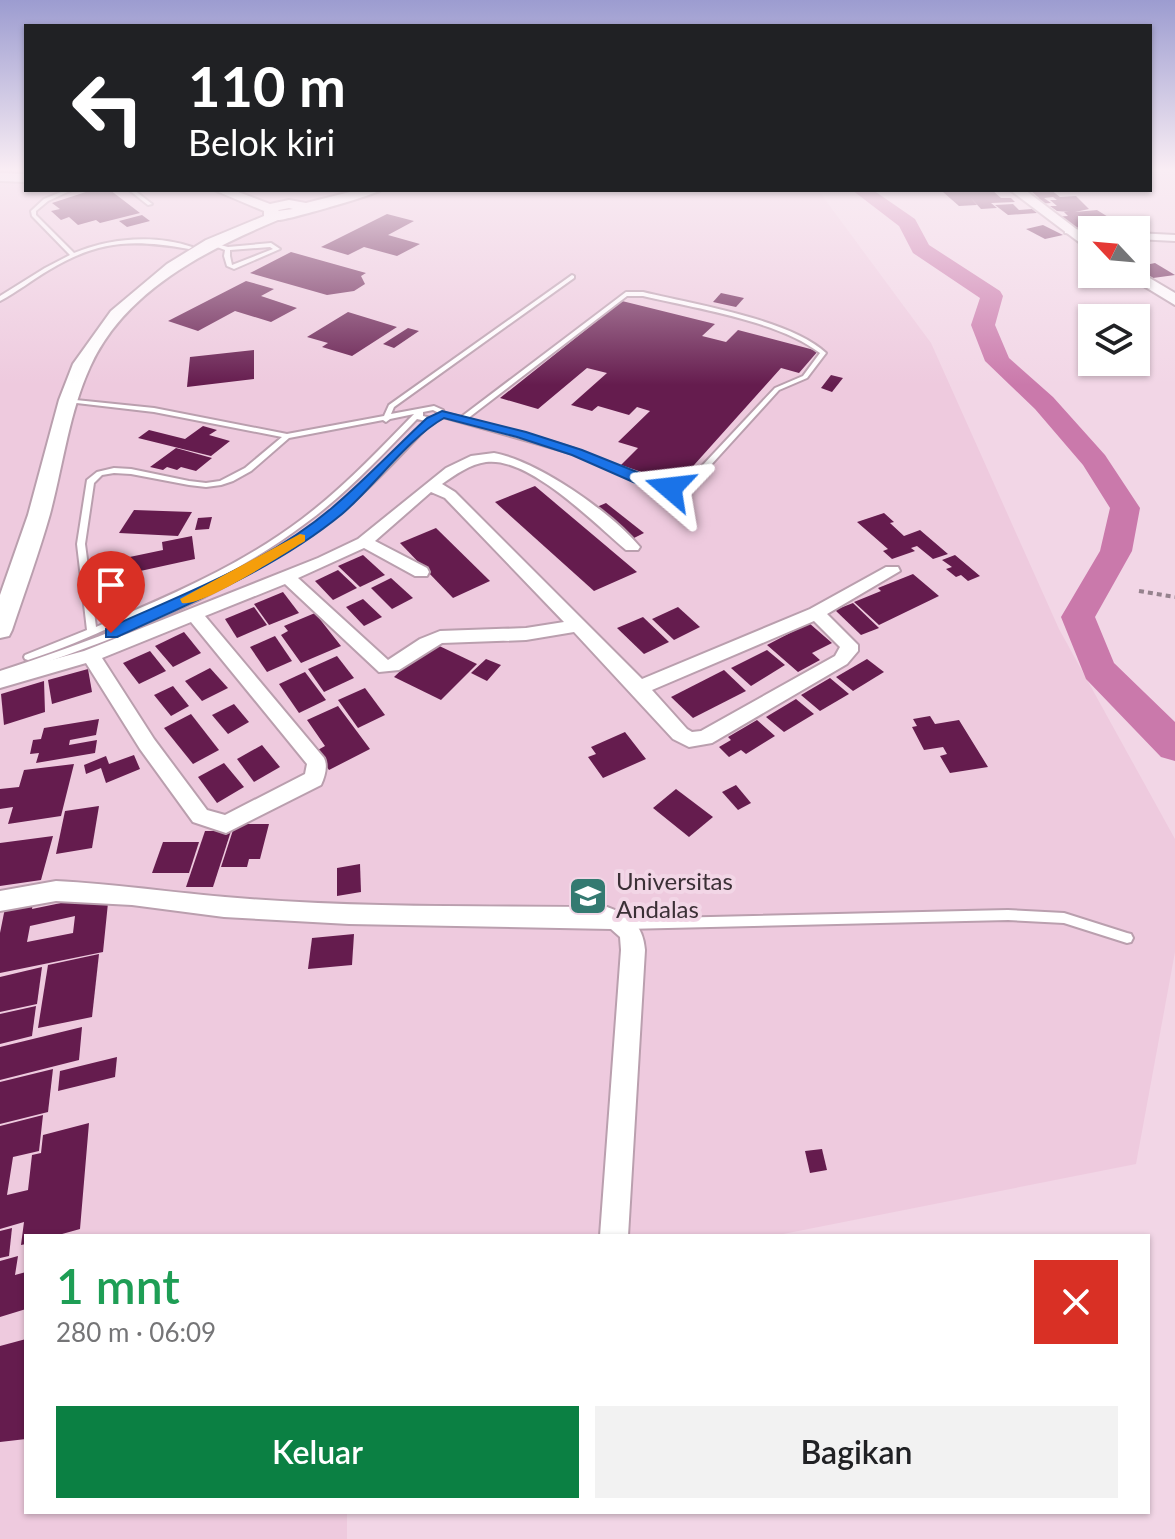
<!DOCTYPE html>
<html lang="id">
<head>
<meta charset="utf-8">
<style>
	body { margin:0; font-family:Lato,sans-serif; background:#f2f2f2; color:#202124; height:100vh; display:flex; flex-direction:column; font-size:30px; white-space:nowrap }
	* { box-sizing:border-box; margin:0 }
	p { font-size:26px; color:#757577 }
	.icon { flex:none; width:44px; height:44px; fill:none; stroke:currentColor; stroke-width:2; stroke-linecap:round; stroke-linejoin:round }
	.map { position:relative; flex:1; overflow:hidden }
	.sheet { position:absolute; left:24px; top:1234px; width:1126px; height:280px; display:flex; flex-direction:column; background:#fff; border-radius:0px; box-shadow:0 2px 6px #0004 }
	.sheet>* { flex:none }
	.guide { position:absolute; left:24px; top:24px; width:1128px; height:168px; border-radius:0px; box-shadow:0 2px 6px #0004; background:#202124; color:#fff; overflow:hidden }
	.needle { width:52px; rotate:296deg }
	.tools { position:absolute; left:1078px; top:216px; display:grid; gap:16px }
	.tools a { display:grid; place-items:center; width:72px; height:72px; border-radius:0px; background:#fff; box-shadow:0 2px 6px #0004; font-size:40px }
	.pin { position:absolute; display:grid; place-items:center; width:68px; height:68px; color:#fff; margin:-82px -34px; border-radius:50% 50% 50% 0; rotate:-45deg; box-shadow:0 0 8px #0007 }
	.pin .icon { rotate:45deg }
	.me { position:absolute; width:88px; margin:-44px; rotate:287deg; stroke-linejoin:round; filter:drop-shadow(0 0 6px #0008) }
	.turn { display:flex; align-items:center; gap:28px; height:168px; padding:0 32px; font-size:36px }
	.turn .icon { width:104px; height:104px; stroke-width:2.5 }
	.turn b { display:block; font-size:56px; line-height:68px }
	.round { display:grid; place-items:center; flex:none; width:84px; height:84px; border-radius:0px; background:#f2f2f2 }
	.head { display:flex; align-items:center; justify-content:space-between; height:136px; padding:0 32px }
	h1 { font-size:48px; font-weight:600; line-height:60px; color:#1e9e55 }
	.button { display:flex; gap:16px; margin-top:auto; padding:16px 32px }
	.button a { flex:1; height:92px; border-radius:0px; background:#0b8043; color:#fff; font-size:32px; font-weight:600; line-height:92px; text-align:center }
	.button a+a { background:#f2f2f2; color:#202124 }
	.map>svg:first-child { display:block }
	.built { fill:#eecade }
	.lines { fill:none; stroke-linecap:round; stroke-linejoin:round }
	.river { fill:#ca79ab; fill-rule:evenodd }
	.building { fill:#651c4e; fill-rule:evenodd }
	.lane-casing { stroke:#ba9fae; stroke-width:4 }
	.street-casing { stroke:#ba9fae; stroke-width:4 }
	.secondary-casing { stroke:#ba9fae; stroke-width:4 }
	.path { stroke:#95828d; stroke-width:4; stroke-dasharray:5 4; stroke-linecap:butt }
	.lane { fill:#fff; fill-rule:evenodd }
	.street { fill:#fff; fill-rule:evenodd }
	.secondary { fill:#fff; fill-rule:evenodd }
	.route { fill:#1a73e8; stroke:#114b97; stroke-width:2 }
	.slow { fill:#f59e0b }
	.labels { text-anchor:middle; stroke-width:8; stroke-linejoin:round; paint-order:stroke }
	.poi-label { font-size:24px; fill:#3b3036; stroke:#f2d6e6; text-anchor:start }
</style>
</head>
<body>
<div class="map">
<svg width="1175" height="1539" viewBox="0 0 1175 1539">
	<rect width="100%" height="100%" fill="#f2d6e6"/>
	<polygon class="built" points="0,169 26,169 26,190 818,190 931,343 1059,629 1175,839 1175,952 1136,1164 773,1236 26,1236 26,1512 347,1512 347,1539 0,1539"/>
	<g class="lines">
		<polygon class="river" points="852,190 873,190 915,219 929,245 1000,291 1003,296 995,325 1009,358 1053,397 1105,455 1140,508 1132,551 1095,617 1114,663 1175,722 1175,761 1161,757 1086,679 1061,617 1100,551 1110,508 1083,465 1035,409 985,361 971,325 980,298 913,253 899,226"/>
	</g>
	<g class="building">
		<polygon points="92,190 110,190 140,213 100,223 96,220 78,225 69,217 61,220 51,211 60,209 52,203"/>
		<polygon points="959,190 992,190 1001,198 1011,198 1015,202 991,203 997,208 981,209 970,197 977,205 959,206 943,192"/>
		<polygon points="1030,190 1051,190 1060,197 1076,196 1089,209 1075,212 1097,210 1129,230 1095,227 1077,215 1095,229 1068,230 1053,217 1068,216 1064,212 1069,212 1057,211 1050,206 1057,206 1050,200 1057,200 1053,197 1044,198 1051,203 1036,204 1029,198 1039,198"/>
		<polygon points="1013,204 1019,210 1032,209 1037,213 1008,215 995,205"/>
		<polygon points="387,214 414,221 388,235 420,244 397,256 364,247 348,255 321,247"/>
		<polygon points="142,215 150,221 127,227 119,221"/>
		<polygon points="1043,225 1063,235 1045,239 1026,229"/>
		<polygon points="291,252 366,273 361,276 365,284 354,291 327,295 250,273"/>
		<polygon points="1155,263 1175,275 1153,278 1136,267"/>
		<polygon points="246,281 274,289 261,296 297,308 271,322 235,311 198,331 168,321"/>
		<polygon points="721,293 744,298 736,307 713,302"/>
		<polygon points="622,301 715,324 702,336 726,342 738,330 818,351 799,373 781,368 677,484 621,465 638,448 618,442 650,411 637,407 629,415 598,406 592,411 571,405 607,373 587,368 538,409 500,398"/>
		<polygon points="348,312 397,327 352,356 322,347 328,343 307,337"/>
		<polygon points="408,328 419,331 394,348 383,344"/>
		<polygon points="254,350 254,379 187,387 190,357"/>
		<polygon points="831,375 843,378 832,392 821,388"/>
		<polygon points="203,426 217,430 209,435 230,441 211,456 138,438 149,430 185,439"/>
		<polygon points="176,448 212,458 196,471 181,467 177,470 167,467 163,470 150,467"/>
		<polygon points="535,486 637,572 594,591 495,502"/>
		<polygon points="606,503 644,533 630,540 592,509"/>
		<polygon points="134,510 192,512 178,536 119,533"/>
		<polygon points="884,513 894,522 890,523 904,536 920,530 948,554 933,559 917,546 911,548 915,551 892,559 883,551 888,549 857,522"/>
		<polygon points="212,517 209,529 195,530 198,518"/>
		<polygon points="436,528 490,581 453,598 400,543"/>
		<polygon points="192,536 195,559 122,575 120,559 163,550 162,542"/>
		<polygon points="363,555 385,575 360,587 338,566"/>
		<polygon points="955,555 980,576 968,581 961,575 956,577 946,569 952,567 942,560"/>
		<polygon points="338,570 357,588 333,600 315,581"/>
		<polygon points="913,574 939,596 879,625 854,602 881,591 878,588"/>
		<polygon points="391,578 413,598 392,609 371,588"/>
		<polygon points="283,592 299,613 269,625 254,604"/>
		<polygon points="363,599 382,617 364,626 346,607"/>
		<polygon points="853,603 879,628 861,635 835,610"/>
		<polygon points="254,607 267,625 237,638 225,619"/>
		<polygon points="678,607 700,627 674,640 652,619"/>
		<polygon points="315,613 341,646 301,663 281,635 288,631 284,626"/>
		<polygon points="643,617 669,642 644,654 617,628"/>
		<polygon points="809,623 832,643 812,653 820,660 798,672 767,645"/>
		<polygon points="184,632 201,653 173,667 155,646"/>
		<polygon points="275,636 292,661 267,672 250,647"/>
		<polygon points="431,642 477,664 441,700 394,677"/>
		<polygon points="767,650 785,665 751,686 731,668"/>
		<polygon points="150,651 166,671 139,684 123,663"/>
		<polygon points="337,656 354,678 324,692 308,669"/>
		<polygon points="486,659 501,665 487,681 471,673"/>
		<polygon points="867,659 884,672 853,691 836,677"/>
		<polygon points="210,668 228,688 202,701 185,681"/>
		<polygon points="88,669 92,692 52,704 48,680"/>
		<polygon points="724,670 746,691 693,718 671,697"/>
		<polygon points="305,672 326,700 299,713 279,684"/>
		<polygon points="830,678 849,694 820,711 801,695"/>
		<polygon points="44,681 45,712 4,725 1,694"/>
		<polygon points="173,686 189,706 171,716 154,695"/>
		<polygon points="365,688 385,715 358,728 338,700"/>
		<polygon points="796,699 814,714 784,732 766,717"/>
		<polygon points="234,704 249,722 228,734 212,715"/>
		<polygon points="338,706 370,749 329,770 316,751 325,746 307,720"/>
		<polygon points="191,714 219,750 193,764 164,728"/>
		<polygon points="930,716 935,724 959,720 988,767 950,773 940,756 947,754 943,747 924,750 912,727 917,726 913,719"/>
		<polygon points="99,719 96,735 70,740 69,745 97,740 95,753 36,763 39,753 30,754 33,740 41,739 44,728"/>
		<polygon points="757,720 775,736 746,754 741,750 729,757 719,747 731,740 728,737"/>
		<polygon points="625,732 646,759 603,778 588,757 596,754 591,747"/>
		<polygon points="262,745 280,767 254,782 237,759"/>
		<polygon points="134,755 140,769 106,783 101,768 86,774 84,765 106,756 109,764"/>
		<polygon points="224,763 244,787 217,803 198,777"/>
		<polygon points="74,764 61,816 8,824 13,807 0,809 0,789 19,787 24,770"/>
		<polygon points="736,785 751,803 738,810 722,792"/>
		<polygon points="676,789 713,817 689,837 653,808"/>
		<polygon points="99,806 92,848 56,854 65,811"/>
		<polygon points="235,824 269,824 260,859 249,859 247,867 221,867"/>
		<polygon points="205,831 231,831 213,887 186,887"/>
		<polygon points="53,836 41,880 0,886 0,843"/>
		<polygon points="163,842 199,842 189,873 152,873"/>
		<polygon points="360,864 361,892 337,896 337,868"/>
		<path d="M109 893 103 952 0 973V933L5 908 33 903 32 909ZM75 916 73 933 27 942 30 926Z"/>
		<polygon points="354,934 352,965 308,969 312,938"/>
		<polygon points="99,954 92,1017 38,1028 48,965"/>
		<polygon points="42,967 37,1004 0,1012 0,977"/>
		<polygon points="36,1006 32,1036 0,1044 0,1014"/>
		<polygon points="82,1027 79,1060 0,1080 0,1047"/>
		<polygon points="117,1057 115,1077 58,1091 60,1071"/>
		<polygon points="53,1069 48,1112 0,1124 0,1082"/>
		<polygon points="43,1115 39,1151 13,1157 7,1195 28,1190 32,1155 41,1153 43,1135 89,1123 80,1229 55,1236 26,1236 26,1244 21,1245 24,1222 0,1229 0,1126"/>
		<polygon points="822,1149 827,1170 810,1173 805,1151"/>
		<polygon points="12,1228 9,1256 0,1258 0,1231"/>
		<polygon points="18,1256 15,1275 26,1272 26,1309 0,1317 0,1261"/>
		<polygon points="26,1339 26,1439 0,1442 0,1346"/>
	</g>
	<g class="lines">
		<g class="lane-casing">
			<g id="lane">
				<path d="M66 190H72L48 201 36 211V215L74 253C110 238 155 234 192 247L189 249C132 239 99 240 49 270 32 280 17 292 0 301V296L45 268 70 255 32 216 31 211 44 199Z"/>
				<polygon points="129,190 134,190 152,204 148,205"/>
				<path d="M209 242 228 247 271 243 280 249 234 269 227 266 224 256 225 250 209 244ZM270 247 273 249 232 265 230 256V250Z"/>
				<path d="M572 275 574 276V278L394 407 391 414 434 406 443 410 444 413 461 417 626 292H643C692 304 790 319 826 353L807 378 779 390 690 488H687L670 490 642 484 574 454 443 417 442 418 433 421C405 450 378 481 347 507 247 587 122 640 0 677V671C120 632 244 583 343 502 373 477 399 448 426 421L417 419C382 455 347 493 306 523 249 566 184 597 118 624 89 637 59 650 28 660L25 659 24 657 25 655 87 630 77 544 87 480 97 472 114 468 131 469 189 481 206 483 220 481 245 468 282 437 154 412 68 402 65 400 66 399 154 408 287 434 384 416 389 405ZM627 296H643C694 308 779 321 820 353L803 376 775 388 685 484C647 488 614 464 580 451 545 438 504 429 467 419ZM433 410 437 412V416L431 418 423 416V412ZM414 414C378 451 343 488 302 519 240 566 167 597 96 627L85 544 94 483 102 475 114 473 131 474 189 485 206 487 221 485 233 481 251 471 289 438 383 420 386 422 390 419Z"/>
				<polygon points="1008,910 1064,913 1127,933 1131,934 1133,938 1131,942 1127,943 1064,923 1008,920 625,929 621,928 619,924 621,920 625,919"/>
			</g>
		</g>
		<g class="street-casing">
			<g id="street">
				<polygon points="1065,229 1092,230 1092,236 1065,233"/>
				<polygon points="1136,233 1175,235 1175,241 1136,239"/>
				<path d="M494 453C538 461 611 512 640 547L638 550H626C595 524 529 456 486 462 470 464 455 475 442 484L455 492 642 679 810 609 886 567H898L900 571 827 614 858 645V651L847 664 712 743 689 747 673 739 574 632 526 640 442 643 399 670 379 672 285 584 205 616 324 758C328 766 325 776 321 785L226 833 193 822 140 749 86 663 0 688V674L84 651 318 558 358 539 446 468 471 456ZM431 492 445 498 564 622 526 628 440 631 420 639 388 660 298 578 364 548 415 576H427L429 572 427 568 375 541ZM814 621 840 647 835 656 701 731 692 732 687 729 652 690ZM191 622 307 764 305 774 225 815 207 810 154 739 102 658Z"/>
				<path d="M56 881C113 884 168 892 225 897 352 908 480 906 607 907 629 915 643 924 645 950L628 1236H600L621 950 620 937 611 929 349 924 224 917 132 905 56 901 0 911V891Z"/>
			</g>
		</g>
		<g class="secondary-casing">
			<g id="secondary">
				<polygon points="0,173 26,174 26,182 0,181"/>
				<path d="M214 190H233L270 204 289 200 306 203 358 190H381C374 195 284 221 278 220 206 250 124 291 90 367 69 413 63 465 50 514 39 553 25 591 12 630L9 636 0 638V595L28 515 59 400 73 364 111 311 167 264 206 240 264 216V211ZM289 208 293 209 278 211 279 210Z"/>
				<polygon points="1010,190 1025,190 1092,241 1092,252"/>
				<polygon points="1136,270 1175,293 1175,305 1124,274 1136,274"/>
			</g>
		</g>
		<polyline class="path" points="1139,591 1175,597"/>
		<use href="#lane" class="lane"/>
		<use href="#street" class="street"/>
		<use href="#secondary" class="secondary"/>
	</g>
	<linearGradient id="sky" x2="0" y2="1"><stop stop-color="#9c9cd0"/><stop offset="0.44" stop-color="#f9edf4"/><stop offset="1" stop-color="#f9edf4" stop-opacity="0"/></linearGradient>
	<rect width="1175" height="385" fill="url(#sky)"/>
	<path class="route" d="M442 411 526 432 582 450 677 488 670 492 640 485 572 455 517 437 444 418C408 438 374 487 342 514 275 569 194 601 117 637H106V629C183 594 268 563 333 507 366 479 396 447 427 418Z"/>
	<path class="slow" d="M300 534 305 535V541C283 554 203 607 182 603L180 599Z"/>
	<defs>
		<g id="university-square" transform="scale(2)"><rect x="-9" y="-9" width="18" height="18" rx="4" fill="#347a71" stroke="#f2d6e6"/><path d="M0-5L7-2L0 1L-7-2ZM-4 1L0 2.5L4 1V4Q0 6-4 4Z" fill="#fff"/></g>
	</defs>
	<g fill-rule="evenodd">
		<use href="#university-square" x="588" y="896"/>
	</g>
	<g class="labels">
		<g class="poi-label">
			<text x="616" y="890">Universitas<tspan x="616" dy="28">Andalas</tspan></text>
		</g>
	</g>
</svg>
<div class="tools">
<a><svg class="needle" viewBox="-14 -14 28 28"><path d="M0-13l5 13h-10z" fill="#e53935"/><path d="M0 13l5-13h-10z" fill="#757577"/></svg></a>
<a><svg class="icon" aria-label="layers" viewBox="0 0 24 24"><path d="M12 4l9 5-9 5-9-5zM3 14l9 5 9-5"/></svg></a>
</div>
<div class="pin" style="left:111px;top:633px;background:#d93025"><svg class="icon" aria-label="arrive" viewBox="0 0 24 24"><path d="M6 21V4h12l-3 4 3 4H6"/></svg></div>
<svg class="me" style="left:670px;top:488px" viewBox="-20 -20 40 40"><path d="M0-17L14 15 0 8-14 15z" fill="#1a73e8" stroke="#fff" stroke-width="4"/></svg>
<div class="guide">
<div class="turn"><svg class="icon" aria-label="left" viewBox="0 0 24 24"><path d="M17 20v-9H6M10 6l-5 5 5 5"/></svg><div><b>110 m</b>Belok kiri</div></div>
</div>
<section class="sheet">
<div class="head"><div><h1>1 mnt</h1><p>280 m · 06:09</p></div><a class="round" style="background:#d93025;color:#fff"><svg class="icon" aria-label="close" viewBox="0 0 24 24"><path d="M6 6l12 12M18 6L6 18"/></svg></a></div>
<div class="button"><a>Keluar</a><a>Bagikan</a></div>
</section>
</div>
</body>
</html>
